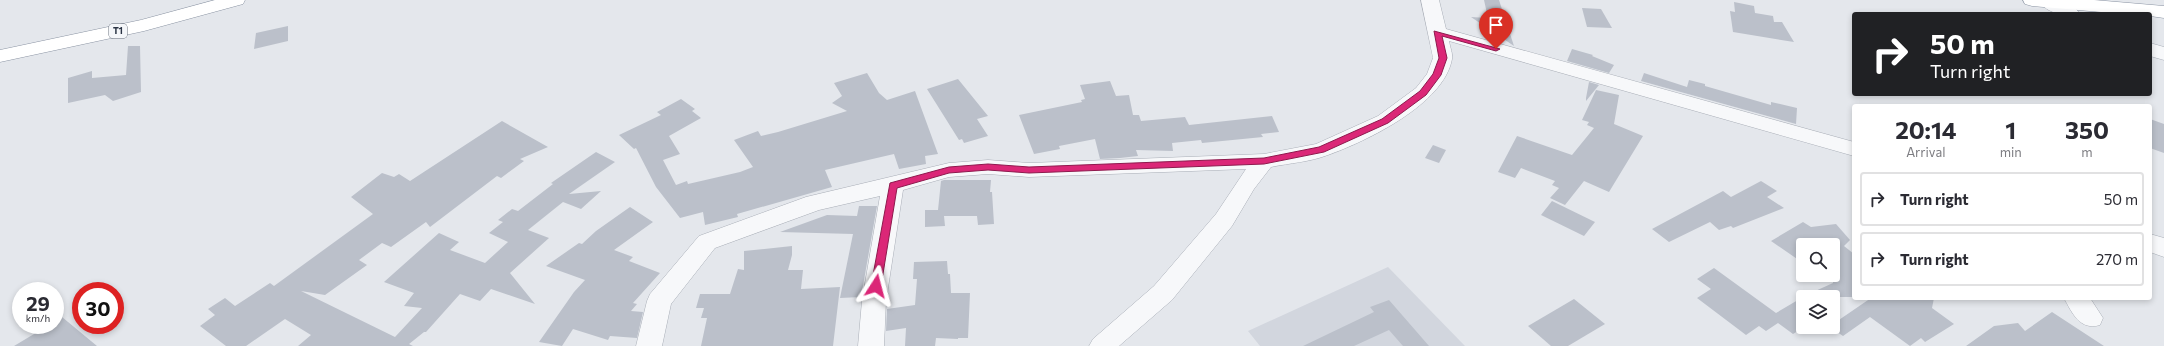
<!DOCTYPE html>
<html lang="en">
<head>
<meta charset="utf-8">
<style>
	body { margin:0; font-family:Commissioner,sans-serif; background:#f2f2f3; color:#2b2b33; height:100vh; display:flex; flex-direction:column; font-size:15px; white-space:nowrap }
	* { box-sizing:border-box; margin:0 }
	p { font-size:13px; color:#7c7c81 }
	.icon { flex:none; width:22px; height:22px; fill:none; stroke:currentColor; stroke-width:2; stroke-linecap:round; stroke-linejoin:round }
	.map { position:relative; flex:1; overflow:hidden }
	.panel { position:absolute; left:1852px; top:104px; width:300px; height:196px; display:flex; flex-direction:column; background:#fff; border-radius:4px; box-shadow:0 2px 6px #0003 }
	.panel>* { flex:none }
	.banner { position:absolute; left:1852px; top:12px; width:300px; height:84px; border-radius:4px; box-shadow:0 2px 6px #0003; background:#202124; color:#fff; overflow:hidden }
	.fabs { position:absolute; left:1796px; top:238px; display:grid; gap:8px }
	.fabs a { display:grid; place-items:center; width:44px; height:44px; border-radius:4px; background:#fff; box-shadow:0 2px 6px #0003; font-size:20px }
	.speed { position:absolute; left:12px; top:282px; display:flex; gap:8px; font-size:20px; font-weight:700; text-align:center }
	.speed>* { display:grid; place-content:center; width:52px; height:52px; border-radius:50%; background:#fff; box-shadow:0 2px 6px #0003; line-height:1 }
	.speed small { font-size:10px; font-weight:400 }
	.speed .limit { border:6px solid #d22; background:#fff; color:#111 }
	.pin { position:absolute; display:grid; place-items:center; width:34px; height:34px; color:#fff; margin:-41px -17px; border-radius:50% 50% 50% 0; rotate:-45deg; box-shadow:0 0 4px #0007 }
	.pin .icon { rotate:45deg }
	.me { position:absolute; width:44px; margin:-22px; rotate:9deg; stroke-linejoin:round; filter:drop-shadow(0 0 3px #0008) }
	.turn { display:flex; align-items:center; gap:14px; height:84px; padding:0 12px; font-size:18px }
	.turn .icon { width:52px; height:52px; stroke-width:2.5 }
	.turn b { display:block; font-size:28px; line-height:34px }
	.eta { display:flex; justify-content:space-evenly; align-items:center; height:68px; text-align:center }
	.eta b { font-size:24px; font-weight:700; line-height:28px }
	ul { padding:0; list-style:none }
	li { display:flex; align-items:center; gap:12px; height:54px; margin:0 8px 6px; padding:0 4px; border:2px solid #e1e1e2; border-radius:4px }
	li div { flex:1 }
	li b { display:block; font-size:15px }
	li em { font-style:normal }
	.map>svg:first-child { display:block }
	.built { fill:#d2d6de }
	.building { fill:#bbc0ca }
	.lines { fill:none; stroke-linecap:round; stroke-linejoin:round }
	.minor-casing { stroke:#a9aeb7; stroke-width:1 }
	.highway-casing { stroke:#8b94a3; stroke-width:1 }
	.minor { fill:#f7f8fa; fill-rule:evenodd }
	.highway { fill:#fff; fill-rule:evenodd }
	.route { fill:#db2777; stroke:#8e194d }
	.labels { text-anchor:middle; stroke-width:3.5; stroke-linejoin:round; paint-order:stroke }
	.shield { fill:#f4f6f9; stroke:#676e7b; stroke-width:1 }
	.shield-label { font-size:9px; font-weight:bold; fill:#2b3445 }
</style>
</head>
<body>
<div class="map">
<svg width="2164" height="346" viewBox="0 0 2164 346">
	<rect width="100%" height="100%" fill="#e4e7ec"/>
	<polygon class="built" points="1388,267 1465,346 1260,346 1248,331"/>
	<g class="building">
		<polygon points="1484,0 1499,0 1514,46 1471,17 1488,18"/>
		<polygon points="1734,2 1754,6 1755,13 1773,16 1774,22 1782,22 1794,42 1733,32 1730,11 1735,12"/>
		<polygon points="1582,8 1601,9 1612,28 1587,27"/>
		<polygon points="288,26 288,41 254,49 256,33"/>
		<polygon points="128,46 140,46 141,92 113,101 105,95 68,103 68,78 92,71 92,78 126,75"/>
		<polygon points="1572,49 1593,55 1592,56 1614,65 1609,73 1567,61"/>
		<polygon points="867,73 879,93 887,100 915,91 938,154 925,156 926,164 899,169 894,154 825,170 832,187 737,214 738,217 705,225 703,212 680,218 656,187 636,148 634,149 619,135 661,115 657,112 681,99 695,109 692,111 701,118 669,136 680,154 663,160 676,185 687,181 688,184 740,172 753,167 734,140 758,131 761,136 778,132 847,111 832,103 842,96 834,83"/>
		<polygon points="1644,73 1687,87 1689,80 1705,84 1705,86 1771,105 1771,102 1797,108 1796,124 1641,81"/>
		<polygon points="958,79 988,116 977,119 988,136 964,143 962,139 959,140 927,89"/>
		<polygon points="1110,81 1116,96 1129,95 1133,115 1139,115 1141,121 1185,117 1189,125 1272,116 1279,132 1261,134 1263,137 1202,143 1201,140 1172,143 1173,151 1136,150 1138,156 1120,158 1100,159 1095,139 1059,146 1060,149 1034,154 1019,115 1082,102 1081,100 1085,99 1080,85"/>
		<polygon points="1589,82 1599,85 1586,101 1586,98"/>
		<polygon points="1596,90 1619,95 1614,124 1643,136 1609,192 1584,181 1565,205 1550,198 1559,188 1552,185 1555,181 1521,168 1515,178 1498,172 1517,136 1572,155 1594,128 1587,125 1589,122 1582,120"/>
		<polygon points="2150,119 2164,124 2164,153 2150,148"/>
		<polygon points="502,121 548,147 520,159 524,161 501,178 497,176 430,227 426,222 391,247 382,243 359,260 367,265 325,295 301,291 395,337 422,308 404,306 414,293 384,282 439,233 459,242 450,250 485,263 508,242 489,233 503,222 498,220 512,209 518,211 553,184 551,183 596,152 615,162 569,194 601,191 581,209 563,202 528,230 549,238 510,273 535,304 491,289 480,301 460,294 426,332 424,332 409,344 413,346 298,346 311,335 285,319 246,346 226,346 200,326 215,315 208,309 225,298 235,306 270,283 274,286 373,214 351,197 382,173 394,177 399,174 410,181"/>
		<polygon points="1433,145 1446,150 1439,163 1425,158"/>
		<polygon points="944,180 991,180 990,192 992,192 994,224 978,225 977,216 944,216 945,226 925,227 925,210 938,210 941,181"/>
		<polygon points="1761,181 1777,191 1767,197 1784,208 1733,228 1731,226 1719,230 1710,222 1669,242 1652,229 1723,191 1731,197"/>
		<polygon points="1552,201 1595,222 1584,236 1541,215"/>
		<polygon points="859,206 877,206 861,297 840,298 853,234 780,232 827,215 857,216"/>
		<polygon points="630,207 653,222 614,250 633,257 629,261 660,273 633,303 637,304 631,311 643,312 637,338 610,336 608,340 573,329 562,346 539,342 574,292 585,280 546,266 579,243 582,244 596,231"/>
		<polygon points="1803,222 1811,227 1836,224 1850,240 1844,246 1854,254 1854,297 1802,297 1833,283 1833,245 1803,245 1803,263 1771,241"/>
		<polygon points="792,246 792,255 788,270 803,270 801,289 840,287 833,346 701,346 707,318 701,318 704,308 696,308 700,294 730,294 738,269 744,270 744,251"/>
		<polygon points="947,261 948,274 950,274 951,293 970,293 968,338 958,338 958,339 936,338 935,346 905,346 906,328 886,331 887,309 915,305 917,279 913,279 914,262"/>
		<polygon points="1714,268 1776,313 1803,297 1803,328 1793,334 1778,323 1766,331 1759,326 1746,335 1697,298 1711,289 1697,279"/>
		<polygon points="1871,298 1934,298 1932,308 1954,324 1925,342 1921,338 1910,346 1870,317 1843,336 1830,327 1833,327 1833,324"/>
		<polygon points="1574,299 1605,324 1568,346 1551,346 1528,326"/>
		<polygon points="1389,300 1429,346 1403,346 1389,330 1354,346 1303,346 1374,312 1370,307"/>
		<polygon points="2052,312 2104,346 1966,346 1994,326 2018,323 2025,331"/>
		<polygon points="62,317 97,346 14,346 49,325 55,325 55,321"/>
	</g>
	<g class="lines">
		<g class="minor-casing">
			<g id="minor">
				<path d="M1421 0H1439L1446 29 1854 142V156L1449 41C1450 47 1453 54 1452 59 1444 104 1367 141 1328 155 1310 162 1290 163 1271 167L1254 189 1232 226 1172 300 1119 346H1089L1093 339 1154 286 1216 214 1246 169 1029 177 988 174 949 177 903 190 886 301 884 346H858L862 301 880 196 819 210 715 248 671 304 662 346H636L647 301 650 294 699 236 806 197 949 163 988 160 1029 163 1264 154 1316 144 1378 116 1416 88 1427 74 1433 58Z"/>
				<path d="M2041 0C2055 0 2072 1 2080 14 2066 14 2049 16 2040 2Z"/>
				<polygon points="2150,43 2164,47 2164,60 2150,56"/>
				<polygon points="2150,234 2164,238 2164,257 2150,252"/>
				<path d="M2064 298H2090L2103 318 2100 325C2080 331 2072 313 2064 298Z"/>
			</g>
		</g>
		<g class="highway-casing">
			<g id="highway">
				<polygon points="215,0 245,0 243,4 144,31 0,62 0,50 141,20"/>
				<polygon points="2023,0 2094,0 2164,6 2164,18 2150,16 2150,14 2124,14 2032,6 2025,4"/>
			</g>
		</g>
		<use href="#minor" class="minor"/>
		<use href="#highway" class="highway"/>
	</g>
	<polygon class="route" points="1434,31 1500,49 1496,51 1442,36 1447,58 1441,75 1426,95 1388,123 1324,152 1264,164 1029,173 988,170 949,173 897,188 881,286 876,290 871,286 890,183 949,167 988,164 1029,167 1264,158 1319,147 1382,119 1420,91 1433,74 1439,58"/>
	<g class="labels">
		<rect class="shield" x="109" y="24" width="18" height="14" rx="3"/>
		<g class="shield-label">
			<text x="118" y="34">T1</text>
		</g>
	</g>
</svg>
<div class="fabs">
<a><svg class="icon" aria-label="search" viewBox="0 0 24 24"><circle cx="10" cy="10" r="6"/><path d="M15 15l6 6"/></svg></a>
<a><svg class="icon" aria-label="layers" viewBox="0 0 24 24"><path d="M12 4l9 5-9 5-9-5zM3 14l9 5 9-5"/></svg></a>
</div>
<div class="speed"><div>29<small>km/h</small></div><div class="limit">30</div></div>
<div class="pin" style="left:1496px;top:49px;background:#d93025"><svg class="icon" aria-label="arrive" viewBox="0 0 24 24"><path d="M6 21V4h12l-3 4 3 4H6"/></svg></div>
<svg class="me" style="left:876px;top:286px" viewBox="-20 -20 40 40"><path d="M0-17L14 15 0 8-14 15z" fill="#db2777" stroke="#fff" stroke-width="4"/></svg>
<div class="banner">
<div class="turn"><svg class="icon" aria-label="right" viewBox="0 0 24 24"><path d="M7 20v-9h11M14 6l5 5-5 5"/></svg><div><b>50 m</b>Turn right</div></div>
</div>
<section class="panel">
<div class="eta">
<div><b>20:14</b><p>Arrival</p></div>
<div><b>1</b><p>min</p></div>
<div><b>350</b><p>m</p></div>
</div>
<ul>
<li><svg class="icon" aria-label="right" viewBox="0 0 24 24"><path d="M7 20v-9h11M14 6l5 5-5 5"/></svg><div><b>Turn right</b></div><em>50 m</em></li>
<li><svg class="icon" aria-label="right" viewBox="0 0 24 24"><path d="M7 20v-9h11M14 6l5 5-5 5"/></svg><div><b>Turn right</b></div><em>270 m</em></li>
</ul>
</section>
</div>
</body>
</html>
